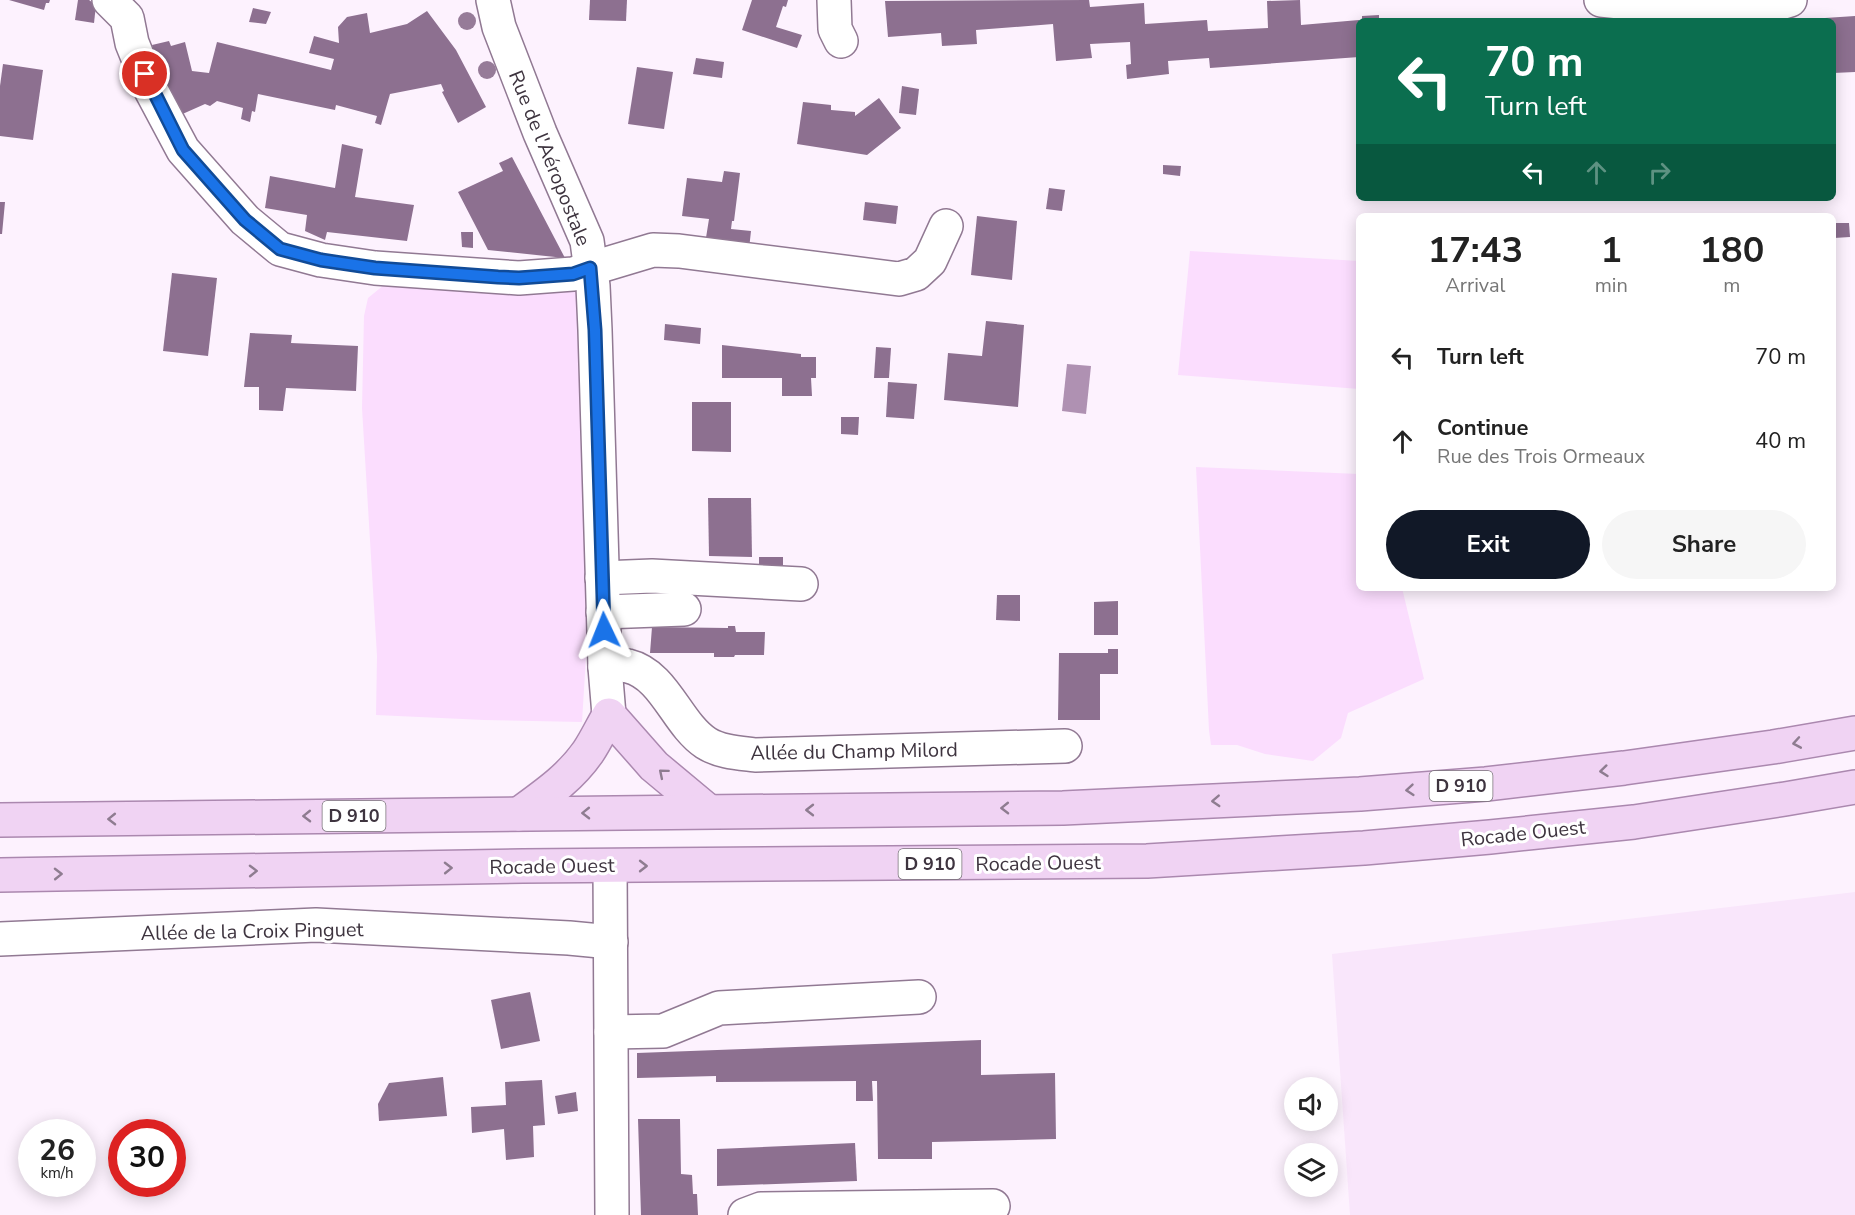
<!DOCTYPE html>
<html lang="en">
<head>
<meta charset="utf-8">
<style>
	body { margin:0; font-family:"Nunito Sans",sans-serif; background:#f6f6f6; color:#222; height:100vh; display:flex; flex-direction:column; font-size:22px; white-space:nowrap }
	* { box-sizing:border-box; margin:0 }
	p { font-size:20px; color:#767676 }
	.icon { flex:none; width:33px; height:33px; fill:none; stroke:currentColor; stroke-width:2; stroke-linecap:round; stroke-linejoin:round }
	.map { position:relative; flex:1; overflow:hidden }
	.sheet { position:absolute; left:1356px; top:213px; width:480px; height:378px; display:flex; flex-direction:column; background:#fff; border-radius:9px; box-shadow:0 3px 15px #0003 }
	.sheet>* { flex:none }
	.hud { position:absolute; left:1356px; top:18px; width:480px; height:183px; border-radius:9px; box-shadow:0 3px 15px #0003; background:#0b6e4f; color:#fff; overflow:hidden }
	.controls { position:absolute; left:1284px; top:1077px; display:grid; gap:12px }
	.controls a { display:grid; place-items:center; width:54px; height:54px; border-radius:50%; background:#fff; box-shadow:0 3px 15px #0003; font-size:30px }
	.speed { position:absolute; left:18px; top:1119px; display:flex; gap:12px; font-size:30px; font-weight:700; text-align:center }
	.speed>* { display:grid; place-content:center; width:78px; height:78px; border-radius:50%; background:#fff; box-shadow:0 3px 15px #0003; line-height:1 }
	.speed small { font-size:15px; font-weight:400 }
	.speed .limit { border:9px solid #d22; background:#fff; color:#111 }
	.pin { position:absolute; display:grid; place-items:center; width:51px; height:51px; color:#fff; margin:-26px; border:3px solid #fff; border-radius:50%; box-shadow:0 2px 6px #0007 }
	.me { position:absolute; width:66px; margin:-33px; rotate:358deg; stroke-linejoin:round; filter:drop-shadow(0 0 4px #0008) }
	.turn { display:flex; align-items:center; gap:21px; height:126px; padding:0 30px; font-size:27px }
	.turn .icon { width:78px; height:78px; stroke-width:2.5 }
	.turn b { display:block; font-size:42px; line-height:51px }
	.lanes { display:flex; align-items:center; height:57px; padding:0 30px; background:#0003; justify-content:center; gap:30px; direction:ltr }
	.lanes .off { opacity:.35 }
	.eta { display:flex; justify-content:space-evenly; align-items:center; height:102px; text-align:center }
	.eta b { font-size:36px; font-weight:700; line-height:42px }
	.action { display:flex; gap:12px; margin-top:auto; padding:12px 30px }
	.action a { flex:1; height:69px; border-radius:36px; background:#111827; color:#fff; font-size:24px; font-weight:700; line-height:69px; text-align:center }
	.action a+a { background:#f6f6f6; color:#222 }
	ul { padding:0; list-style:none }
	li { display:flex; align-items:center; gap:18px; height:84px; padding:0 30px }
	li div { flex:1 }
	li b { display:block; font-size:22px }
	li em { font-style:normal }
	.map>svg:first-child { display:block }
	.built { fill:#f9e6fb }
	.green { fill:#fbddfe }
	.water { fill:#af91b2 }
	.building { fill:#8d7090 }
	.lines { fill:none; stroke-linecap:round; stroke-linejoin:round }
	.minor-casing { stroke:#917993; stroke-width:36 }
	.major-casing { stroke:#ab88af; stroke-width:36 }
	.minor { stroke:#fff; stroke-width:33 }
	.major { stroke:#f0d3f3; stroke-width:33 }
	.tree { fill:#967b98 }
	.oneway { stroke:#8e7c90 }
	.route-casing { stroke:#114b97; stroke-width:15 }
	.route { stroke:#1a73e8; stroke-width:10 }
	.labels { text-anchor:middle; stroke-width:6; stroke-linejoin:round; paint-order:stroke }
	.shield { fill:#fff; stroke:#787179; stroke-width:1.5 }
	.shield-label { font-size:18px; font-weight:bold; fill:#3e343f }
	.street-label { font-size:20px; fill:#3e343f; stroke:#fff }
</style>
</head>
<body>
<div class="map">
<svg width="1855" height="1215" viewBox="0 0 1855 1215">
	<rect width="100%" height="100%" fill="#fdf2fe"/>
	<polygon class="built" points="1855,892 1855,1215 1350,1215 1332,954"/>
	<g class="green">
		<polygon points="1190,251 1359,261 1359,389 1178,375"/>
		<polygon points="390,280 580,280 588,624 582,722 484,720 376,715 377,656 362,408 364,316 368,298"/>
		<polygon points="1196,467 1359,474 1359,588 1402,588 1424,679 1348,713 1341,738 1313,761 1265,754 1237,745 1211,745 1209,730"/>
	</g>
	<polygon class="water" points="1067,364 1091,366 1086,414 1062,411"/>
	<g class="building">
		<polygon points="9,0 50,0 49,3 46,3 44,10"/>
		<polygon points="78,0 89,0 96,5 94,23 75,20"/>
		<polygon points="590,0 627,0 626,21 589,20"/>
		<polygon points="752,0 788,0 786,7 783,6 776,27 802,35 797,48 742,30"/>
		<polygon points="1089,0 1090,7 1144,3 1145,24 1207,20 1208,31 1268,28 1267,1 1300,0 1301,25 1359,20 1359,57 1210,68 1209,58 1168,61 1169,74 1127,79 1126,65 1131,64 1130,42 1090,44 1092,58 1056,61 1053,24 976,30 977,44 942,46 941,33 888,37 885,1"/>
		<polygon points="253,8 271,12 266,24 249,22"/>
		<polygon points="427,11 456,50 486,107 458,123 442,92 444,91 441,84 390,94 381,125 375,123 377,116 336,105 335,110 258,94 255,112 252,111 250,122 241,119 243,108 217,101 210,106 205,104 178,116 155,56 152,45 169,41 171,46 185,42 192,71 209,73 217,42 331,70 334,59 309,53 314,36 339,43 338,27 347,17 367,13 370,33 407,24"/>
		<polygon points="1379,15 1379,21 1362,21 1362,16"/>
		<polygon points="1855,16 1855,72 1833,73 1833,21 1826,21 1825,18"/>
		<polygon points="696,58 724,62 722,78 693,74"/>
		<polygon points="3,64 43,70 33,140 0,136 0,86"/>
		<polygon points="637,67 673,72 664,129 628,124"/>
		<polygon points="902,86 919,89 916,115 899,113"/>
		<polygon points="879,98 901,128 867,155 797,144 803,102 831,105 831,110 855,112 855,116"/>
		<polygon points="342,144 363,149 355,197 414,205 407,241 327,232 325,240 305,231 307,215 265,208 270,176 335,188"/>
		<polygon points="512,157 565,258 488,250 458,192 503,171 499,163"/>
		<polygon points="1163,165 1181,166 1180,176 1163,174"/>
		<polygon points="724,171 740,173 734,221 732,221 731,229 751,231 749,249 705,244 709,219 682,216 687,178 722,182"/>
		<polygon points="1049,188 1065,190 1062,211 1046,209"/>
		<polygon points="0,202 5,202 2,234 0,234"/>
		<polygon points="865,202 898,206 896,224 863,220"/>
		<polygon points="977,216 1017,221 1012,280 971,275"/>
		<polygon points="1833,223 1849,223 1850,237 1834,238"/>
		<polygon points="461,232 473,232 473,248 462,247"/>
		<polygon points="172,273 217,278 208,356 163,351"/>
		<polygon points="986,321 1024,325 1018,407 944,400 948,353 982,356"/>
		<polygon points="665,324 701,328 700,344 664,340"/>
		<polygon points="250,333 292,335 291,343 358,346 356,391 286,388 283,411 259,410 259,387 244,387"/>
		<polygon points="722,345 801,354 801,357 816,357 816,378 811,378 812,396 782,396 782,378 722,378"/>
		<polygon points="876,347 891,348 889,378 874,378"/>
		<polygon points="888,382 917,384 914,419 886,417"/>
		<polygon points="692,402 731,402 731,452 692,451"/>
		<polygon points="841,417 859,417 858,435 841,434"/>
		<polygon points="708,498 751,498 752,557 709,556"/>
		<polygon points="759,557 783,557 783,575 759,574"/>
		<polygon points="997,595 1020,595 1020,621 996,620"/>
		<polygon points="1118,601 1118,635 1094,635 1094,602"/>
		<polygon points="728,626 735,626 736,632 765,632 764,655 735,655 734,657 714,657 714,653 650,653 652,627 728,628"/>
		<polygon points="1108,649 1118,649 1118,674 1100,674 1100,720 1058,720 1059,653 1108,653"/>
		<polygon points="530,992 540,1041 501,1049 491,1000"/>
		<polygon points="981,1040 981,1075 1055,1073 1056,1139 932,1142 932,1159 878,1159 877,1081 872,1081 873,1101 856,1101 856,1081 716,1082 716,1076 637,1078 637,1053"/>
		<polygon points="443,1077 447,1116 379,1121 378,1104 389,1083"/>
		<polygon points="542,1080 545,1125 533,1126 534,1157 506,1160 504,1129 472,1133 471,1107 506,1105 505,1082"/>
		<polygon points="576,1092 578,1111 558,1114 555,1096"/>
		<polygon points="638,1119 680,1119 681,1174 692,1175 693,1194 697,1194 698,1215 641,1215"/>
		<polygon points="855,1143 857,1181 717,1186 717,1149"/>
	</g>
	<g class="lines">
		<g class="minor-casing">
			<g id="minor">
				<polyline points="109,0 127,18 132,43 151,90 183,150 245,220 280,249 321,260 375,268 519,278 573,274 653,250 679,251 899,279 916,274 930,261 946,226"/>
				<polyline points="493,0 499,27 540,133 587,241 593,286 595,330 605,667 609,715"/>
				<polyline points="834,0 835,29 841,41"/>
				<polyline points="1601,0 1742,15 1790,0"/>
				<polyline points="602,578 652,576 801,584"/>
				<polyline points="603,612 684,609"/>
				<path d="M605 667C612 666 622 664 628 666 665 675 676 723 706 743 720 752 739 753 755 755L1065 746"/>
				<polyline points="610,866 612,1215"/>
				<polyline points="0,939 316,925 569,938 611,942"/>
				<polyline points="611,1032 663,1031 719,1008 919,997"/>
				<polyline points="745,1215 761,1209 993,1206"/>
			</g>
		</g>
		<g class="major-casing">
			<g id="major">
				<path d="M519 814C545 795 570 778 588 752 596 740 602 727 609 715L654 766 708 811"/>
				<polyline points="0,820 1063,808 1360,794 1486,784 1624,768 1773,747 1855,733"/>
				<polyline points="0,875 523,866 1147,861 1364,848 1490,837 1634,822 1785,799 1855,787"/>
			</g>
		</g>
		<use href="#minor" class="minor"/>
		<use href="#major" class="major"/>
	</g>
	<g class="tree">
		<circle cx="467" cy="21" r="9"/>
		<circle cx="487" cy="70" r="9"/>
	</g>
	<defs><path id="oneway-chevron" d="M-2-3.5L2.5 0L-2 3.5" fill="none" stroke-width="1.6" stroke-linecap="round" stroke-linejoin="round" transform="scale(1.5)"/></defs>
	<g class="oneway">
		<use href="#oneway-chevron" transform="translate(1797 743) rotate(170)"/>
		<use href="#oneway-chevron" transform="translate(1604 771) rotate(174)"/>
		<use href="#oneway-chevron" transform="translate(663 773) rotate(-140)"/>
		<use href="#oneway-chevron" transform="translate(1410 790) rotate(175)"/>
		<use href="#oneway-chevron" transform="translate(1216 801) rotate(177)"/>
		<use href="#oneway-chevron" transform="translate(1005 808) rotate(179)"/>
		<use href="#oneway-chevron" transform="translate(810 810) rotate(180)"/>
		<use href="#oneway-chevron" transform="translate(586 813) rotate(179)"/>
		<use href="#oneway-chevron" transform="translate(307 816) rotate(179)"/>
		<use href="#oneway-chevron" transform="translate(112 819) rotate(179)"/>
		<use href="#oneway-chevron" transform="translate(643 866)"/>
		<use href="#oneway-chevron" transform="translate(448 868) rotate(-1)"/>
		<use href="#oneway-chevron" transform="translate(253 871) rotate(-1)"/>
		<use href="#oneway-chevron" transform="translate(58 874) rotate(-1)"/>
	</g>
	<g class="lines">
		<g class="route-casing">
			<polyline id="route" points="145,74 183,150 245,220 280,249 321,260 375,268 498,277 519,278 573,274 590,268 595,330 604,630"/>
		</g>
		<use href="#route" class="route"/>
	</g>
	<g class="labels">
		<g class="shield">
			<rect x="1429.5" y="771" width="63" height="30" rx="4.5"/>
			<rect x="322.5" y="801" width="63" height="30" rx="4.5"/>
			<rect x="898.5" y="849" width="63" height="30" rx="4.5"/>
		</g>
		<g class="shield-label">
			<text x="1461" y="792">D 910</text>
			<text x="354" y="822">D 910</text>
			<text x="930" y="870">D 910</text>
		</g>
		<g class="street-label">
			<text transform="translate(550 158) rotate(68)" y="7">Rue de l'Aéropostale</text>
			<text transform="translate(854 751) rotate(-1)" y="7">Allée du Champ Milord</text>
			<text transform="translate(1523 833) rotate(-6)" y="7">Rocade Ouest</text>
			<text transform="translate(1038 863) rotate(-1)" y="7">Rocade Ouest</text>
			<text transform="translate(552 866) rotate(-1)" y="7">Rocade Ouest</text>
			<text transform="translate(252 931) rotate(-1)" y="7">Allée de la Croix Pinguet</text>
		</g>
	</g>
</svg>
<div class="controls">
<a><svg class="icon" aria-label="sound" viewBox="0 0 24 24"><path d="M4 9h4l5-4v14l-5-4H4zM17 9q2 3 0 6"/></svg></a>
<a><svg class="icon" aria-label="layers" viewBox="0 0 24 24"><path d="M12 4l9 5-9 5-9-5zM3 14l9 5 9-5"/></svg></a>
</div>
<div class="speed"><div>26<small>km/h</small></div><div class="limit">30</div></div>
<div class="pin" style="left:145px;top:74px;background:#d93025"><svg class="icon" aria-label="arrive" viewBox="0 0 24 24"><path d="M6 21V4h12l-3 4 3 4H6"/></svg></div>
<svg class="me" style="left:604px;top:630px" viewBox="-20 -20 40 40"><path d="M0-17L14 15 0 8-14 15z" fill="#1a73e8" stroke="#fff" stroke-width="4"/></svg>
<div class="hud">
<div class="turn"><svg class="icon" aria-label="left" viewBox="0 0 24 24"><path d="M17 20v-9H6M10 6l-5 5 5 5"/></svg><div><b>70 m</b>Turn left</div></div>
<div class="lanes"><svg class="icon" aria-label="left" viewBox="0 0 24 24"><path d="M17 20v-9H6M10 6l-5 5 5 5"/></svg><svg class="icon off" aria-label="ahead" viewBox="0 0 24 24"><path d="M12 20V5M6 11l6-6 6 6"/></svg><svg class="icon off" aria-label="right" viewBox="0 0 24 24"><path d="M7 20v-9h11M14 6l5 5-5 5"/></svg></div>
</div>
<section class="sheet">
<div class="eta">
<div><b>17:43</b><p>Arrival</p></div>
<div><b>1</b><p>min</p></div>
<div><b>180</b><p>m</p></div>
</div>
<ul>
<li><svg class="icon" aria-label="left" viewBox="0 0 24 24"><path d="M17 20v-9H6M10 6l-5 5 5 5"/></svg><div><b>Turn left</b></div><em>70 m</em></li>
<li><svg class="icon" aria-label="ahead" viewBox="0 0 24 24"><path d="M12 20V5M6 11l6-6 6 6"/></svg><div><b>Continue</b><p>Rue des Trois Ormeaux</p></div><em>40 m</em></li>
</ul>
<div class="action"><a>Exit</a><a>Share</a></div>
</section>
</div>
</body>
</html>
